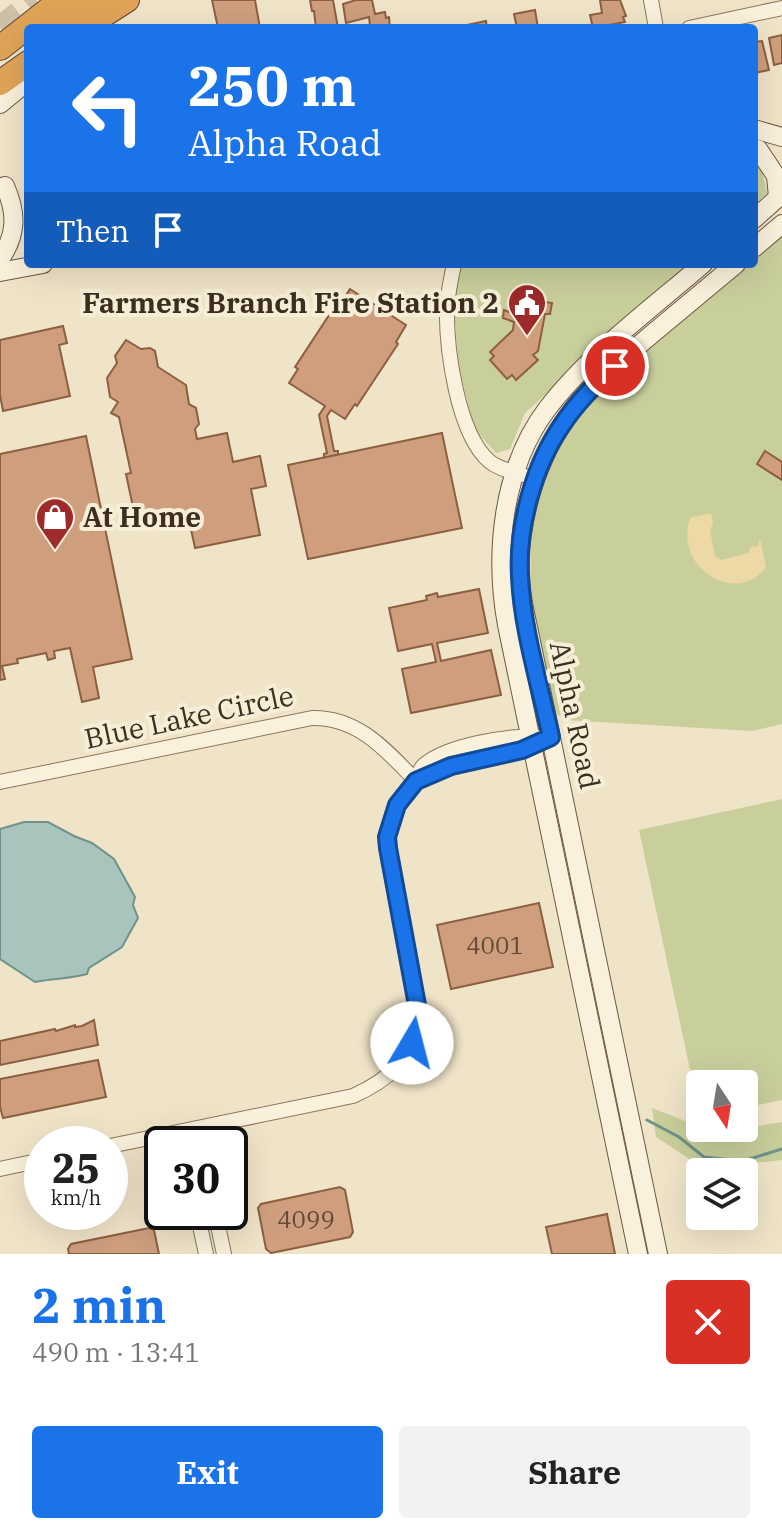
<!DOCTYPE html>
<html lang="en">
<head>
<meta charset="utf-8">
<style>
	body { margin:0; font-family:"IBM Plex Serif",serif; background:#f2f2f2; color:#222; height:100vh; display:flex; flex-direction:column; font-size:30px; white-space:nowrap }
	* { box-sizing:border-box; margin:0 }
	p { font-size:26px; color:#767676 }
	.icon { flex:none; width:44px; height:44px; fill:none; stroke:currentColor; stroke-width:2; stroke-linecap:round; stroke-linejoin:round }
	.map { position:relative; height:1254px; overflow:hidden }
	.details { display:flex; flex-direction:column; background:#fff; flex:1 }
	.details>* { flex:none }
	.guide { position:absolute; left:24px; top:24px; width:734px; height:244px; border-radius:8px; box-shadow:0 8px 32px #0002; background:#1a73e8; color:#fff; overflow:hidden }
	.needle { width:52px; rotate:168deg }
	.controls { position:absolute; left:686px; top:1070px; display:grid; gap:16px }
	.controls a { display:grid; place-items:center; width:72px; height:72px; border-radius:8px; background:#fff; box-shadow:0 8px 32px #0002; font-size:40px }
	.speed { position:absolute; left:24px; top:1126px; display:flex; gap:16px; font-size:40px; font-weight:700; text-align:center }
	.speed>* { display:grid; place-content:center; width:104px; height:104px; border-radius:50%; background:#fff; box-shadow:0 8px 32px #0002; line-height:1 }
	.speed small { font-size:20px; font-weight:400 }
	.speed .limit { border:4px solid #111; border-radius:12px; background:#fff; color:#111 }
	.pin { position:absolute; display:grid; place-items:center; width:68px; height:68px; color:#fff; margin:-34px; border:4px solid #fff; border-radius:50%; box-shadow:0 2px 8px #0007 }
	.me { position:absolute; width:88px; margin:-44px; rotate:8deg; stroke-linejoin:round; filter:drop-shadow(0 0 6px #0008) }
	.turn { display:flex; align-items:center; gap:28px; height:168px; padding:0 32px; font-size:36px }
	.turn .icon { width:104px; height:104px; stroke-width:2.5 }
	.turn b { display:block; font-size:56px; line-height:68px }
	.then { display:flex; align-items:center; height:76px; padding:0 32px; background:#0003; gap:16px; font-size:30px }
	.round { display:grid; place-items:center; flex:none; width:84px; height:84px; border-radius:8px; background:#f2f2f2 }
	.head { display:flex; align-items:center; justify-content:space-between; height:136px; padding:0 32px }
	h1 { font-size:48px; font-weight:800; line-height:60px; color:#1a73e8 }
	.button { display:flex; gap:16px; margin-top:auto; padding:16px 32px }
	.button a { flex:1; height:92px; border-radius:8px; background:#1a73e8; color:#fff; font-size:32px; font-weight:800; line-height:92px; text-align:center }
	.button a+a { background:#f2f2f2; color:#222 }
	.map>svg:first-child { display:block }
	.green { fill:#c9cf9b }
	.sand { fill:#ecd9a5 }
	.water { fill:#a9c4bc; stroke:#6f938a; stroke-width:2 }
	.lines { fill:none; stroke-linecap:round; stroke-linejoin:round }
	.stream { stroke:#6f938a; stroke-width:3 }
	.building { fill:#cf9f7d; stroke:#8d5f41; stroke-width:2 }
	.highway-tunnel { stroke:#ccc0a6; stroke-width:24; stroke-dasharray:24 12; stroke-linecap:butt }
	.street-casing { stroke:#8d765c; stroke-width:16 }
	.secondary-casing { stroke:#6f573f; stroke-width:20 }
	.highway-casing { stroke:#5b4430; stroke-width:26 }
	.street { stroke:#faf1dc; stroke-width:14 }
	.secondary { stroke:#faf1dc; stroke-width:18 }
	.highway { stroke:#e0a458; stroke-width:24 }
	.route-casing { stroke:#114b97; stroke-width:20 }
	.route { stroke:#1a73e8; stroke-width:14 }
	.labels { text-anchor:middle; stroke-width:8; stroke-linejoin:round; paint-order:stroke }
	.number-label { font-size:24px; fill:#624a37 }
	.poi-label { font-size:28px; font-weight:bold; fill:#3d2e20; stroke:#f7eed8; text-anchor:end }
	.street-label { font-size:28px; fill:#3d2e20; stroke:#f7eed8 }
</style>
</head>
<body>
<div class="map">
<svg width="782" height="1254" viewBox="0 0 782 1254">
	<rect width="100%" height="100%" fill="#f0e4c8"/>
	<g class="green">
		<polygon points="754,159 760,162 767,193 754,205"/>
		<polygon points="782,235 782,724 752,731 565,720 554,712 530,596 532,516 555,453 593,394 749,264 754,264 754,260"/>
		<polygon points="462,264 689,264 525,413 510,449 496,453 474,429 459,368 453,300"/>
		<polygon points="782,799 782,1100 744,1108 744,1084 700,1084 700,1117 639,830"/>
		<polygon points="652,1108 716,1133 782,1122 782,1160 705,1169 656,1137"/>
	</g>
	<path class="sand" d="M711 513 713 523 710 530 715 556 721 560 748 553 751 547 758 546 760 539 766 567C739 606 673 570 690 518Z"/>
	<path class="water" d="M24 822H48L74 836 92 843 114 859 135 897 133 905 138 918 122 947 89 968 87 974C70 979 53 978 35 982L0 959V829Z"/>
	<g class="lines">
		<polyline class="stream" points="647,1120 679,1137 704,1157 743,1161 782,1149"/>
	</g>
	<g class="building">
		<polygon points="212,0 255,0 260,28 218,28"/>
		<polygon points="310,0 333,0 338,28 316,28 314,11 312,11"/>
		<polygon points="356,0 372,0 375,14 385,12 386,18 389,17 390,28 367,28 370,26 369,17 346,23 343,4"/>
		<polygon points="600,0 620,0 626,16 623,17 625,22 593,28 590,15 602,13"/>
		<polygon points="535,10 538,28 517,28 514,14"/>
		<polygon points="486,21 487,28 462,28 462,26"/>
		<polygon points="782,35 782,63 774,65 769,38"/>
		<polygon points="762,41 769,70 755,73 754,42"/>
		<polygon points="350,289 406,325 396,342 398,344 357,406 355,404 345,419 331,410 327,416 334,451 338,451 338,455 324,458 324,454 327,453 319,415 325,406 289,383 298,369 295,367 339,300 342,302"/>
		<polygon points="523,298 552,303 550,314 545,314 538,351 533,355 538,360 516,380 512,375 507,379 490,360 494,356 490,352 513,330 514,322 503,318 504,310 509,312 511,300 522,302"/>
		<polygon points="63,326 67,343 59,345 70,396 3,411 0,395 0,340"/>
		<polygon points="126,340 141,349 150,348 155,351 158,367 186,385 189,404 196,408 199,424 195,429 197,439 227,433 233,462 260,456 266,486 251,489 260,535 195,548 188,515 137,526 126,474 131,473 119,417 111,413 118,402 110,397 107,378 117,363 115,356"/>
		<polygon points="442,433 462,528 308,559 288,465"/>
		<polygon points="86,436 132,659 93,667 99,698 82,702 70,648 54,651 55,658 48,660 46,653 17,659 18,663 2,666 5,679 0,680 0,454"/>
		<polygon points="765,451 782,462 782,480 757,464"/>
		<polygon points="479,589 488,633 437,643 441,661 491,650 501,695 411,713 402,669 436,662 432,644 398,651 389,608 427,600 426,596 437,593 438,597"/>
		<polygon points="539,903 553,967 451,989 437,925"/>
		<polygon points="94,1020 98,1045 0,1065 0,1041 55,1029 56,1031 75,1025 75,1027 82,1026"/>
		<polygon points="98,1060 106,1097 3,1118 0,1107 0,1079"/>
		<polygon points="340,1187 345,1190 353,1232 350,1237 271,1253 266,1249 258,1208 261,1204"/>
		<polygon points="607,1214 615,1254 552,1254 546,1227"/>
		<polygon points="149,1228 154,1230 159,1254 69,1254 68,1249 71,1244"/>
	</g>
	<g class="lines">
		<polyline class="highway-tunnel" points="0,28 36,0"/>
		<g class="street-casing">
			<g id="street">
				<polyline points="651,0 656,28"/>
				<polyline points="689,28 782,8"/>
				<path d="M454 264C451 278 448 293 447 307 446 347 457 433 489 461 498 469 512 471 523 475"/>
				<polyline points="416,781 451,766 522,750 541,742"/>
				<path d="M0 782 312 718C358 717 386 750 416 781"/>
				<path d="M110 1146 353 1096C430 1061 421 1017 406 946 400 913 394 881 388 848 386 814 400 806 416 781 419 775 419 769 424 765 447 745 509 735 538 737"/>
				<polyline points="0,1169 42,1160"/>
				<polyline points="197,1212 206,1254"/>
				<polyline points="215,1212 224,1254"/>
			</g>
		</g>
		<g class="secondary-casing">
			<g id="secondary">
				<polyline points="0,104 28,81"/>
				<polyline points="754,129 782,137"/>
				<polyline points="758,149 776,176 778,197"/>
				<polyline points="754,219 782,194"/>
				<polyline points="754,248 782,224"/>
				<path d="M0 259C17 235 17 213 5 186"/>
				<polyline points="0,272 43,264"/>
				<path d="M638 1254 507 625C494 554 502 469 547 409 587 356 652 308 703 264"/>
				<path d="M658 1254 528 627C524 610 520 591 520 573 518 518 538 455 571 412 592 384 620 362 646 339 676 314 706 289 736 264"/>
			</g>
		</g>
		<g class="highway-casing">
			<g id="highway">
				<polyline points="49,28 92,0"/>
				<polyline points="83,28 127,0"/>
				<polyline points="0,48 61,0"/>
				<polyline points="0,83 28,63"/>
			</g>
		</g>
		<use href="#street" class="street"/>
		<use href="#secondary" class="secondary"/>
		<use href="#highway" class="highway"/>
	</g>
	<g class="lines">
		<g class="route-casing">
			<path id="route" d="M412 1043 418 1016 417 1005 388 848 387 837 397 805 416 781 451 766 522 750 551 737C540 686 522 628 520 576 517 527 534 465 562 425 577 402 596 384 615 366"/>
		</g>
		<use href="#route" class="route"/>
	</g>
	<defs>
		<g id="civic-pin" transform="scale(2)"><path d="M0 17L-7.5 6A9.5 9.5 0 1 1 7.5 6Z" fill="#9e2a2b" stroke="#f7eed8"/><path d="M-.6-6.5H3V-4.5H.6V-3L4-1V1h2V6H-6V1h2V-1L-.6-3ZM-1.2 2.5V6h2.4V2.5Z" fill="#fff"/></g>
		<g id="shop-pin" transform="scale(2)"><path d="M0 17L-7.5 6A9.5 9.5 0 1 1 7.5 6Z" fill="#9e2a2b" stroke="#f7eed8"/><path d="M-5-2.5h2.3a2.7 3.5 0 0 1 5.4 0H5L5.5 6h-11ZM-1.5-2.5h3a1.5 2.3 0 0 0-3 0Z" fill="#fff"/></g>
	</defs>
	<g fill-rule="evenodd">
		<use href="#civic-pin" x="527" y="303"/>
		<use href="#shop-pin" x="55" y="517"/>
	</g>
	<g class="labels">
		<g class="number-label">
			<text x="495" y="954">4001</text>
			<text x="306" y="1228">4099</text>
		</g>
		<g class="poi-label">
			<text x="499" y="313">Farmers Branch Fire Station 2</text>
			<text x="83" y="527" text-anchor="start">At Home</text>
		</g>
		<g class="street-label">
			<text transform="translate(575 715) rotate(78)" y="10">Alpha Road</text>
			<text transform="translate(189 717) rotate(-12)" y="10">Blue Lake Circle</text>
		</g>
	</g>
</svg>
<div class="controls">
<a><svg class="needle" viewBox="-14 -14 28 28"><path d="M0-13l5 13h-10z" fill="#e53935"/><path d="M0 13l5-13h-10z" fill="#767676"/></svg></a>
<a><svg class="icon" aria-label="layers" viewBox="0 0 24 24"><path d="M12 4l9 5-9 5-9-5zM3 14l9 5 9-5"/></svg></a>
</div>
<div class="speed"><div>25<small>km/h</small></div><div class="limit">30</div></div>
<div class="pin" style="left:615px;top:366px;background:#d93025"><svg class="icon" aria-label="arrive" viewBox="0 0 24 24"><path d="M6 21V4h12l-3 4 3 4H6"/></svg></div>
<svg class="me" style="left:412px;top:1043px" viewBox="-20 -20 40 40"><circle r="19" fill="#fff"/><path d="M0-13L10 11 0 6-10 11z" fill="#1a73e8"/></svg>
<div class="guide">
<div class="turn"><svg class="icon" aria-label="left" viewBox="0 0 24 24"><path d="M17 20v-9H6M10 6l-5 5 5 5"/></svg><div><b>250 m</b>Alpha Road</div></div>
<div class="then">Then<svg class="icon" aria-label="arrive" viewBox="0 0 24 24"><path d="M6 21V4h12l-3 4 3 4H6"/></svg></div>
</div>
</div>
<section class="details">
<div class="head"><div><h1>2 min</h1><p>490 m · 13:41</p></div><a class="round" style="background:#d93025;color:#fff"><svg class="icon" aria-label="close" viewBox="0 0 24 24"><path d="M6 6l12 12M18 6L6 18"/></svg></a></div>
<div class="button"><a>Exit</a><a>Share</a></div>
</section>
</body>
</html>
